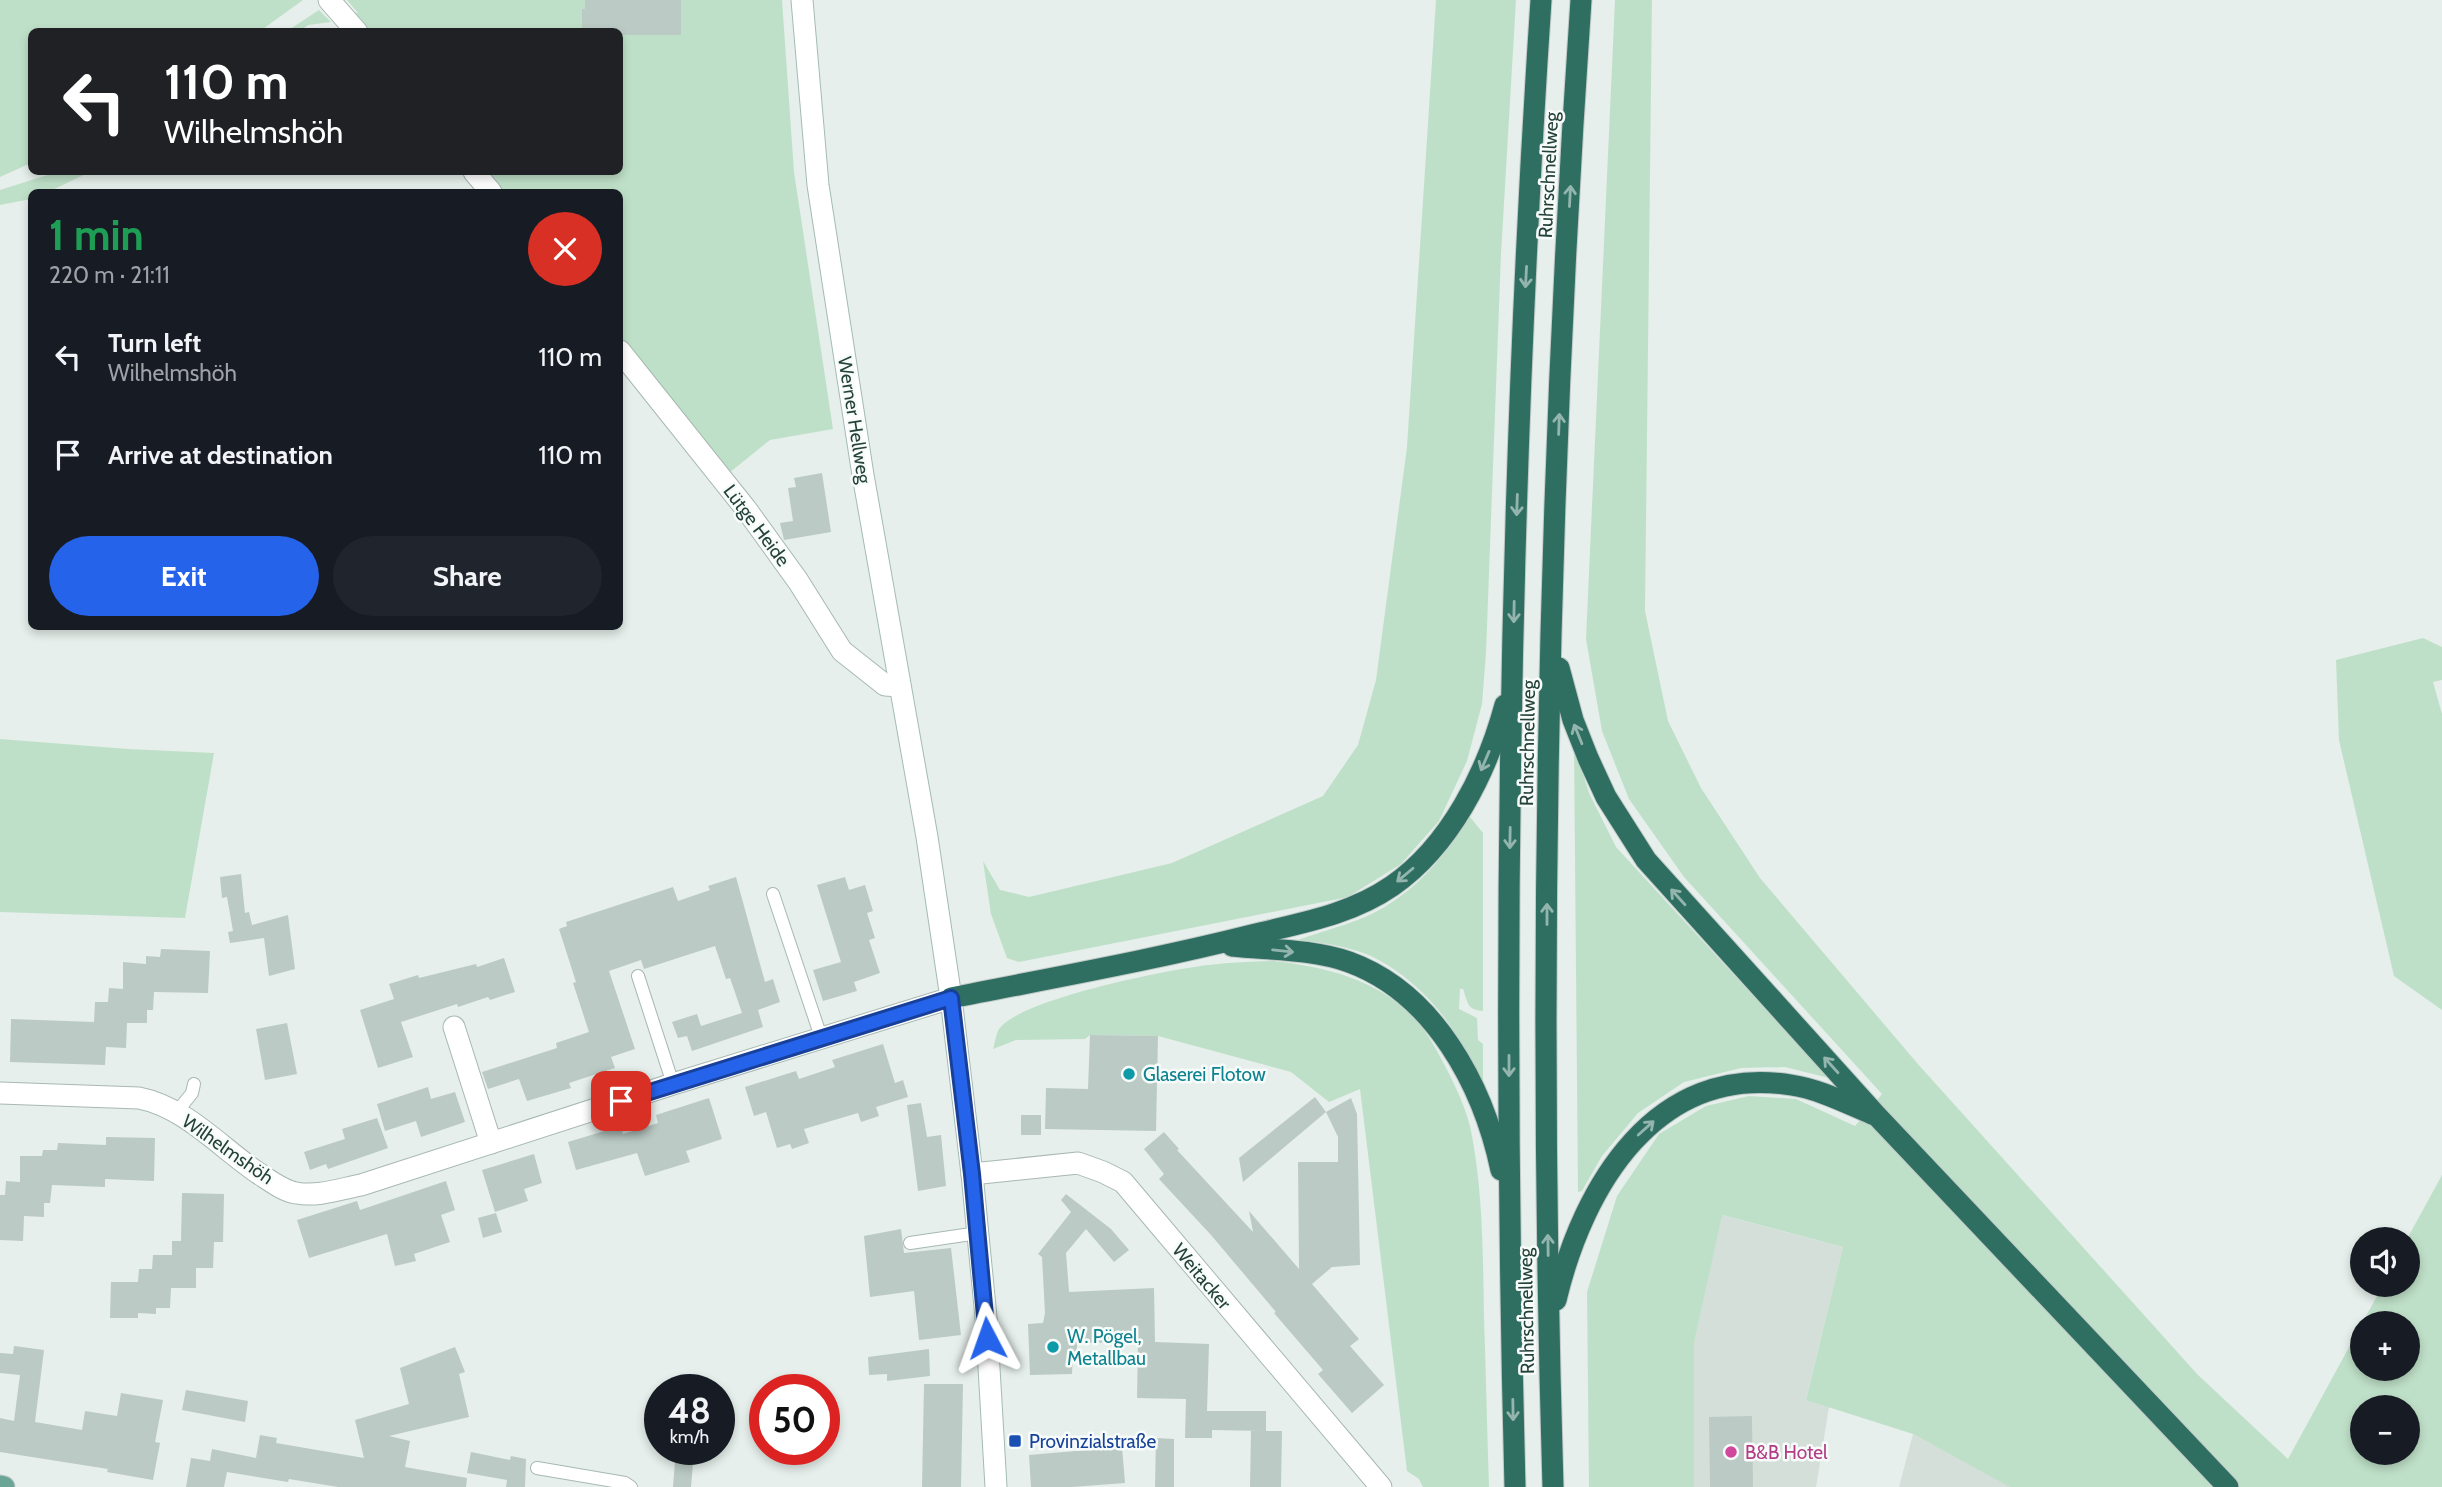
<!DOCTYPE html>
<html lang="en">
<head>
<meta charset="utf-8">
<style>
	body { margin:0; font-family:Cabin,sans-serif; background:#20242c; color:#f1f3f6; height:100vh; display:flex; flex-direction:column; font-size:26px; white-space:nowrap }
	* { box-sizing:border-box; margin:0 }
	p { font-size:23px; color:#9ea1a6 }
	.icon { flex:none; width:38px; height:38px; fill:none; stroke:currentColor; stroke-width:2; stroke-linecap:round; stroke-linejoin:round }
	.map { position:relative; flex:1; overflow:hidden }
	.drawer { position:absolute; left:28px; top:189px; width:595px; height:441px; display:flex; flex-direction:column; background:#171b24; border-radius:10px; box-shadow:0 4px 10px #0003 }
	.drawer>* { flex:none }
	.guide { position:absolute; left:28px; top:28px; width:595px; height:147px; border-radius:10px; box-shadow:0 4px 10px #0003; background:#202124; color:#fff; overflow:hidden }
	.controls { position:absolute; left:2350px; top:1227px; display:grid; gap:14px }
	.controls a { display:grid; place-items:center; width:70px; height:70px; border-radius:50%; background:#171b24; box-shadow:0 4px 10px #0003; font-size:35px }
	.speed { position:absolute; left:644px; top:1374px; display:flex; gap:14px; font-size:35px; font-weight:700; text-align:center }
	.speed>* { display:grid; place-content:center; width:91px; height:91px; border-radius:50%; background:#171b24; box-shadow:0 4px 10px #0003; line-height:1 }
	.speed small { font-size:18px; font-weight:400 }
	.speed .limit { border:10px solid #d22; background:#fff; color:#111 }
	.pin { position:absolute; display:grid; place-items:center; width:60px; height:60px; color:#fff; margin:-30px; border-radius:14px; box-shadow:0 4px 10px #0006 }
	.me { position:absolute; width:77px; margin:-38px; rotate:356deg; stroke-linejoin:round; filter:drop-shadow(0 0 5px #0008) }
	.turn { display:flex; align-items:center; gap:24px; height:147px; padding:0 21px; font-size:32px }
	.turn .icon { width:91px; height:91px; stroke-width:2.5 }
	.turn b { display:block; font-size:49px; line-height:60px }
	.round { display:grid; place-items:center; flex:none; width:74px; height:74px; border-radius:37px; background:#20242c }
	.head { display:flex; align-items:center; justify-content:space-between; height:119px; padding:0 21px }
	h1 { font-size:42px; font-weight:700; line-height:52px; color:#1e9e55 }
	.primary-button { display:flex; gap:14px; margin-top:auto; padding:14px 21px }
	.primary-button a { flex:1; height:80px; border-radius:42px; background:#2563eb; color:#fff; font-size:28px; font-weight:700; line-height:80px; text-align:center }
	.primary-button a+a { background:#20242c; color:#f1f3f6 }
	ul { padding:0; list-style:none }
	li { display:flex; align-items:center; gap:21px; height:98px; padding:0 21px }
	li div { flex:1 }
	li b { display:block; font-size:26px }
	li em { font-style:normal }
	.map>svg:first-child { display:block }
	.built { fill:#d4dfda }
	.green { fill:#bfe0c8; fill-rule:evenodd }
	.building { fill:#bbcac4 }
	.lines { fill:none; stroke-linecap:round; stroke-linejoin:round }
	.lane-casing { stroke:#a8b8b2; stroke-width:14 }
	.street-casing { stroke:#a8b8b2; stroke-width:23 }
	.secondary-casing { stroke:#a4bbb3; stroke-width:23 }
	.primary-casing { stroke:#c2cac8; stroke-width:23 }
	.highway-casing { stroke:#c2cac8; stroke-width:23 }
	.lane { stroke:#fff; stroke-width:12 }
	.street { stroke:#fff; stroke-width:21 }
	.secondary { stroke:#fff; stroke-width:21 }
	.primary { stroke:#6aa596; stroke-width:21 }
	.highway { stroke:#2f6f62; stroke-width:21 }
	.oneway { stroke:#93b5ae }
	.route-casing { stroke:#184099; stroke-width:18 }
	.route { stroke:#2563eb; stroke-width:12 }
	.culture-dot { fill:#0f9aa8; stroke:#f7fbf9; stroke-width:2.5 }
	.transit-dot { fill:#1a4fb4; stroke:#f7fbf9; stroke-width:2.5 }
	.hotel-dot { fill:#d1479c; stroke:#f7fbf9; stroke-width:2.5 }
	.labels { text-anchor:middle; stroke-width:5; stroke-linejoin:round; paint-order:stroke }
	.street-label { font-size:19px; fill:#24423a; stroke:#f7fbf9 }
	.culture-label { font-size:19px; fill:#0d838f; stroke:#f7fbf9; text-anchor:start }
	.transit-label { font-size:19px; fill:#164399; stroke:#f7fbf9; text-anchor:start }
	.hotel-label { font-size:19px; fill:#b23c85; stroke:#f7fbf9; text-anchor:start }
</style>
</head>
<body>
<div class="map">
<svg width="2442" height="1487" viewBox="0 0 2442 1487">
	<rect width="100%" height="100%" fill="#e6efeb"/>
	<g class="built">
		<polygon points="1721,1215 1843,1247 1806,1399 1829,1407 1816,1487 1694,1487 1694,1343"/>
		<polygon points="1913,1434 2010,1486 2010,1487 1899,1487"/>
	</g>
	<g class="green">
		<polygon points="0,0 303,0 260,31 32,32 31,163 0,177"/>
		<polygon points="347,0 782,0 794,172 833,429 770,440 729,473 620,341 620,192 497,192 480,172 620,172 620,32 364,31 347,11 358,13"/>
		<polygon points="1436,0 1516,0 1501,254 1486,653 1482,704 1467,761 1439,821 1401,864 1348,897 1019,962 1007,958 991,914 983,861 1000,890 1029,897 1172,863 1323,796 1358,745 1376,680 1407,447"/>
		<path d="M1615 0H1652L1645 611 1668 721 1701 788 1760 878 1917 1063 2198 1375 2288 1459 2383 1285 2408 1284 2407 1239 2442 1175V1487H2010L1913 1434 1806 1400 1843 1247 1722 1215 1694 1343V1487H1589L1587 1292 1617 1196 1659 1134 1706 1106 1749 1096 1796 1099 1855 1126 1882 1094 1684 877 1629 799 1602 731 1586 639ZM2362 1323H2408V1368H2362ZM2362 1407H2408V1452H2362Z"/>
		<polygon points="319,10 331,22 308,25 300,31 287,31"/>
		<polygon points="57,172 90,172 48,192 32,192 31,199 0,205 0,190"/>
		<polygon points="2423,638 2442,647 2442,680 2433,682 2442,714 2442,1010 2394,976 2339,740 2336,660"/>
		<polygon points="0,739 128,749 214,753 185,918 0,912"/>
		<polygon points="1574,745 1589,793 1616,847 1829,1078 1785,1067 1741,1068 1684,1082 1638,1113 1602,1156 1582,1191 1578,1192"/>
		<path d="M1470 817 1483 833V1011C1467 1010 1468 1003 1463 989H1460L1459 1009 1477 1018 1478 1040 1483 1044V1097C1475 1079 1469 1060 1460 1042 1442 1007 1403 969 1366 954 1345 946 1320 942 1298 940 1327 929 1363 922 1389 904 1423 883 1449 850 1470 817Z"/>
		<path d="M1274 961C1326 967 1377 979 1414 1018 1426 1030 1435 1047 1443 1062 1455 1085 1468 1111 1472 1136 1483 1195 1483 1257 1484 1317 1486 1373 1487 1430 1489 1487H1423L1419 1479 1407 1471 1360 1089 1329 1102 1291 1072 1158 1036 1090 1035 1085 1039 1016 1040 993 1049C995 1043 996 1034 999 1029 1020 999 1170 969 1209 965 1231 962 1253 962 1274 961Z"/>
	</g>
	<g class="building">
		<polygon points="585,0 681,0 681,35 620,35 620,32 582,32 582,9 585,9"/>
		<polygon points="822,473 831,532 784,540 780,523 793,521 788,488 796,487 794,478"/>
		<polygon points="241,874 245,913 249,912 252,925 288,915 295,969 269,976 264,938 230,943 228,932 233,931 227,897 222,898 220,877"/>
		<polygon points="736,877 765,982 773,979 780,1002 758,1010 763,1027 692,1051 687,1036 678,1038 672,1022 697,1014 701,1026 742,1013 730,978 726,979 715,946 644,969 641,960 609,971 635,1049 611,1057 615,1068 569,1083 571,1088 527,1101 519,1079 488,1089 482,1072 557,1048 556,1043 589,1032 573,983 576,982 559,929 567,926 566,922 673,887 678,901 710,890 708,886"/>
		<polygon points="845,877 849,890 865,885 873,911 867,913 875,938 869,940 880,973 854,982 857,991 823,1001 813,970 841,962 817,885"/>
		<polygon points="161,949 210,951 208,993 154,992 153,1010 147,1010 147,1023 127,1023 126,1048 106,1047 105,1065 10,1062 11,1019 94,1022 95,1002 108,1002 109,988 123,989 123,962 146,964 146,956 160,957"/>
		<polygon points="504,958 515,992 490,1000 488,997 458,1007 457,1004 401,1022 413,1057 378,1068 360,1010 394,999 389,984 418,975 419,978 476,964 477,967"/>
		<polygon points="287,1023 297,1074 265,1080 256,1029"/>
		<polygon points="1090,1035 1158,1036 1156,1131 1045,1129 1046,1088 1088,1089"/>
		<polygon points="883,1044 895,1083 903,1080 908,1097 876,1107 879,1116 861,1122 858,1113 804,1129 809,1143 792,1149 790,1144 777,1148 766,1112 754,1116 745,1087 796,1071 799,1079 835,1067 832,1060"/>
		<polygon points="428,1087 431,1099 455,1092 465,1122 421,1137 416,1121 385,1131 377,1104"/>
		<polygon points="1315,1097 1326,1112 1243,1182 1239,1158"/>
		<polygon points="709,1098 722,1139 686,1151 690,1162 645,1176 637,1153 576,1170 568,1142 621,1126 623,1134 658,1123 656,1115"/>
		<polygon points="1351,1098 1357,1114 1360,1265 1332,1267 1312,1284 1359,1339 1350,1346 1384,1385 1352,1413 1318,1374 1323,1370 1274,1313 1276,1312 1211,1235 1159,1179 1164,1174 1144,1149 1164,1132 1179,1149 1177,1150 1253,1232 1249,1211 1299,1269 1298,1162 1338,1162 1338,1137 1326,1112"/>
		<polygon points="921,1103 927,1137 941,1135 946,1186 918,1191 907,1105"/>
		<rect x="1021" y="1115" width="20" height="20"/>
		<polygon points="377,1118 388,1148 328,1169 326,1164 310,1170 304,1152 345,1139 342,1129"/>
		<polygon points="106,1137 155,1138 154,1181 105,1179 105,1187 52,1185 50,1203 44,1203 44,1217 24,1216 23,1241 0,1240 0,1195 5,1195 6,1181 20,1182 20,1156 42,1156 43,1150 57,1150 58,1143 106,1145"/>
		<polygon points="534,1154 542,1183 524,1189 528,1201 495,1212 482,1170"/>
		<polygon points="446,1181 455,1210 441,1215 450,1242 414,1254 416,1261 395,1266 387,1234 309,1258 297,1220 357,1201 360,1210"/>
		<polygon points="182,1193 224,1194 223,1242 214,1242 213,1268 196,1268 196,1288 171,1288 170,1308 156,1308 156,1314 138,1313 138,1318 110,1318 111,1282 138,1282 139,1269 152,1269 153,1255 172,1255 172,1241 181,1241"/>
		<polygon points="1066,1194 1111,1229 1129,1250 1114,1262 1086,1229 1066,1253 1069,1292 1154,1288 1155,1342 1209,1344 1207,1411 1266,1411 1266,1431 1282,1431 1281,1487 1250,1487 1251,1430 1263,1431 1212,1430 1212,1438 1185,1438 1186,1399 1137,1398 1138,1342 1077,1343 1077,1351 1073,1352 1072,1374 1030,1375 1028,1324 1043,1323 1045,1313 1042,1257 1038,1254 1071,1212 1061,1200"/>
		<polygon points="496,1213 502,1232 483,1238 478,1218"/>
		<polygon points="901,1229 904,1253 951,1248 961,1335 919,1340 914,1291 870,1297 864,1236"/>
		<polygon points="14,1346 44,1350 35,1422 82,1430 85,1411 117,1416 121,1393 163,1400 155,1442 160,1443 153,1480 107,1472 108,1469 0,1452 0,1418 14,1421 20,1375 0,1373 0,1353 13,1354"/>
		<polygon points="455,1347 465,1372 459,1374 469,1417 389,1436 410,1441 405,1467 467,1478 466,1487 338,1487 289,1479 288,1482 227,1472 224,1487 186,1487 191,1458 210,1461 212,1449 256,1458 260,1435 277,1438 276,1443 364,1458 355,1420 409,1404 400,1368"/>
		<polygon points="929,1349 930,1376 887,1381 887,1374 869,1375 868,1357"/>
		<polygon points="924,1384 963,1384 961,1487 922,1487"/>
		<polygon points="186,1390 248,1401 245,1422 182,1410"/>
		<polygon points="1752,1416 1753,1487 1710,1487 1709,1417"/>
		<polygon points="1156,1438 1174,1439 1174,1487 1155,1487"/>
		<polygon points="1122,1447 1125,1483 1072,1487 1031,1487 1029,1455"/>
		<polygon points="471,1452 510,1460 511,1456 526,1459 525,1487 506,1487 507,1480 467,1473"/>
		<polygon points="675,1461 693,1463 691,1487 673,1487"/>
	</g>
	<g class="lines">
		<g class="lane-casing">
			<g id="lane">
				<polyline points="773,894 821,1037"/>
				<polyline points="638,976 673,1084"/>
				<polyline points="176,1113 192,1093 194,1084"/>
				<polyline points="910,1243 978,1233"/>
				<polyline points="537,1468 625,1483 631,1487"/>
			</g>
		</g>
		<g class="street-casing">
			<g id="street">
				<polyline points="329,0 357,32"/>
				<polyline points="474,172 491,192"/>
				<polyline points="620,351 746,509 798,581 842,651 885,685 900,686"/>
				<polyline points="454,1027 491,1143"/>
				<path d="M0 1093 139 1098C185 1107 220 1147 258 1173 269 1180 283 1191 296 1193 318 1197 340 1189 361 1185L673 1084 951 998"/>
				<polyline points="972,1174 1078,1163 1103,1172 1123,1182 1381,1487"/>
			</g>
		</g>
		<g class="secondary-casing">
			<polyline id="secondary" points="802,0 818,185 863,475 927,837 951,998 972,1174 986,1317 996,1487"/>
		</g>
		<g class="primary-casing">
			<polyline id="primary" points="0,1486 4,1487"/>
		</g>
		<g class="highway-casing">
			<g id="highway">
				<polyline points="1559,668 1573,720 1588,758 1606,797 1646,860 1877,1116 2228,1487"/>
				<path d="M1232 946C1270 950 1312 949 1349 962 1434 993 1483 1085 1501 1170"/>
				<path d="M951 998C1051 978 1153 960 1252 935 1300 923 1350 915 1392 886 1450 846 1487 772 1505 705"/>
				<path d="M1556 1300C1583 1186 1656 1063 1791 1085 1819 1089 1846 1103 1872 1114"/>
				<path d="M1515 1487C1502 991 1508 495 1541 0"/>
				<path d="M1553 1487C1538 992 1547 494 1581 0"/>
			</g>
		</g>
		<use href="#lane" class="lane"/>
		<use href="#street" class="street"/>
		<use href="#secondary" class="secondary"/>
		<use href="#primary" class="primary"/>
		<use href="#highway" class="highway"/>
	</g>
	<defs><path id="oneway-shaft" d="M-6 0H5M1.5-3L5.5 0L1.5 3" fill="none" stroke-width="1.6" stroke-linecap="round" stroke-linejoin="round" transform="scale(1.75)"/></defs>
	<g class="oneway">
		<use href="#oneway-shaft" transform="translate(1570 196) rotate(-87)"/>
		<use href="#oneway-shaft" transform="translate(1526 277) rotate(93)"/>
		<use href="#oneway-shaft" transform="translate(1559 424) rotate(-88)"/>
		<use href="#oneway-shaft" transform="translate(1517 505) rotate(92)"/>
		<use href="#oneway-shaft" transform="translate(1514 612) rotate(91)"/>
		<use href="#oneway-shaft" transform="translate(1578 734) rotate(-112)"/>
		<use href="#oneway-shaft" transform="translate(1485 761) rotate(113)"/>
		<use href="#oneway-shaft" transform="translate(1510 838) rotate(91)"/>
		<use href="#oneway-shaft" transform="translate(1405 875) rotate(140)"/>
		<use href="#oneway-shaft" transform="translate(1678 897) rotate(-132)"/>
		<use href="#oneway-shaft" transform="translate(1547 914) rotate(-90)"/>
		<use href="#oneway-shaft" transform="translate(1283 951) rotate(6)"/>
		<use href="#oneway-shaft" transform="translate(1831 1065) rotate(-132)"/>
		<use href="#oneway-shaft" transform="translate(1509 1066) rotate(90)"/>
		<use href="#oneway-shaft" transform="translate(1646 1128) rotate(-42)"/>
		<use href="#oneway-shaft" transform="translate(1548 1245) rotate(-91)"/>
		<use href="#oneway-shaft" transform="translate(1513 1410) rotate(89)"/>
	</g>
	<g class="lines">
		<g class="route-casing">
			<polyline id="route" points="621,1101 951,998 972,1174 987,1338"/>
		</g>
		<use href="#route" class="route"/>
	</g>
	<g class="culture-dot">
		<circle cx="1129" cy="1074" r="7"/>
		<circle cx="1053" cy="1347" r="7"/>
	</g>
	<rect class="transit-dot" x="1008" y="1434" width="14" height="14" rx="3.5"/>
	<circle class="hotel-dot" cx="1731" cy="1452" r="7"/>
	<g class="labels">
		<g class="street-label">
			<text transform="translate(1548 175) rotate(-87)" y="7">Ruhrschnellweg</text>
			<text transform="translate(855 420) rotate(81)" y="7">Werner Hellweg</text>
			<text transform="translate(757 525) rotate(53)" y="7">Lütge Heide</text>
			<text transform="translate(1527 743) rotate(-89)" y="7">Ruhrschnellweg</text>
			<text transform="translate(228 1149) rotate(35)" y="7">Wilhelmshöh</text>
			<text transform="translate(1202 1276) rotate(50)" y="7">Weitacker</text>
			<text transform="translate(1526 1311) rotate(-91)" y="7">Ruhrschnellweg</text>
		</g>
		<g class="culture-label">
			<text x="1143" y="1081">Glaserei Flotow</text>
			<text x="1067" y="1343">W. Pögel,<tspan x="1067" dy="22">Metallbau</tspan></text>
		</g>
		<g class="transit-label">
			<text x="1029" y="1448">Provinzialstraße</text>
		</g>
		<g class="hotel-label">
			<text x="1745" y="1459">B&amp;B Hotel</text>
		</g>
	</g>
</svg>
<div class="controls">
<a><svg class="icon" aria-label="sound" viewBox="0 0 24 24"><path d="M4 9h4l5-4v14l-5-4H4zM17 9q2 3 0 6"/></svg></a>
<a>+</a>
<a>−</a>
</div>
<div class="speed"><div>48<small>km/h</small></div><div class="limit">50</div></div>
<div class="pin" style="left:621px;top:1101px;background:#d93025"><svg class="icon" aria-label="arrive" viewBox="0 0 24 24"><path d="M6 21V4h12l-3 4 3 4H6"/></svg></div>
<svg class="me" style="left:987px;top:1338px" viewBox="-20 -20 40 40"><path d="M0-17L14 15 0 8-14 15z" fill="#2563eb" stroke="#fff" stroke-width="4"/></svg>
<div class="guide">
<div class="turn"><svg class="icon" aria-label="left" viewBox="0 0 24 24"><path d="M17 20v-9H6M10 6l-5 5 5 5"/></svg><div><b>110 m</b>Wilhelmshöh</div></div>
</div>
<section class="drawer">
<div class="head"><div><h1>1 min</h1><p>220 m · 21:11</p></div><a class="round" style="background:#d93025;color:#fff"><svg class="icon" aria-label="close" viewBox="0 0 24 24"><path d="M6 6l12 12M18 6L6 18"/></svg></a></div>
<ul>
<li><svg class="icon" aria-label="left" viewBox="0 0 24 24"><path d="M17 20v-9H6M10 6l-5 5 5 5"/></svg><div><b>Turn left</b><p>Wilhelmshöh</p></div><em>110 m</em></li>
<li><svg class="icon" aria-label="arrive" viewBox="0 0 24 24"><path d="M6 21V4h12l-3 4 3 4H6"/></svg><div><b>Arrive at destination</b></div><em>110 m</em></li>
</ul>
<div class="primary-button"><a>Exit</a><a>Share</a></div>
</section>
</div>
</body>
</html>
